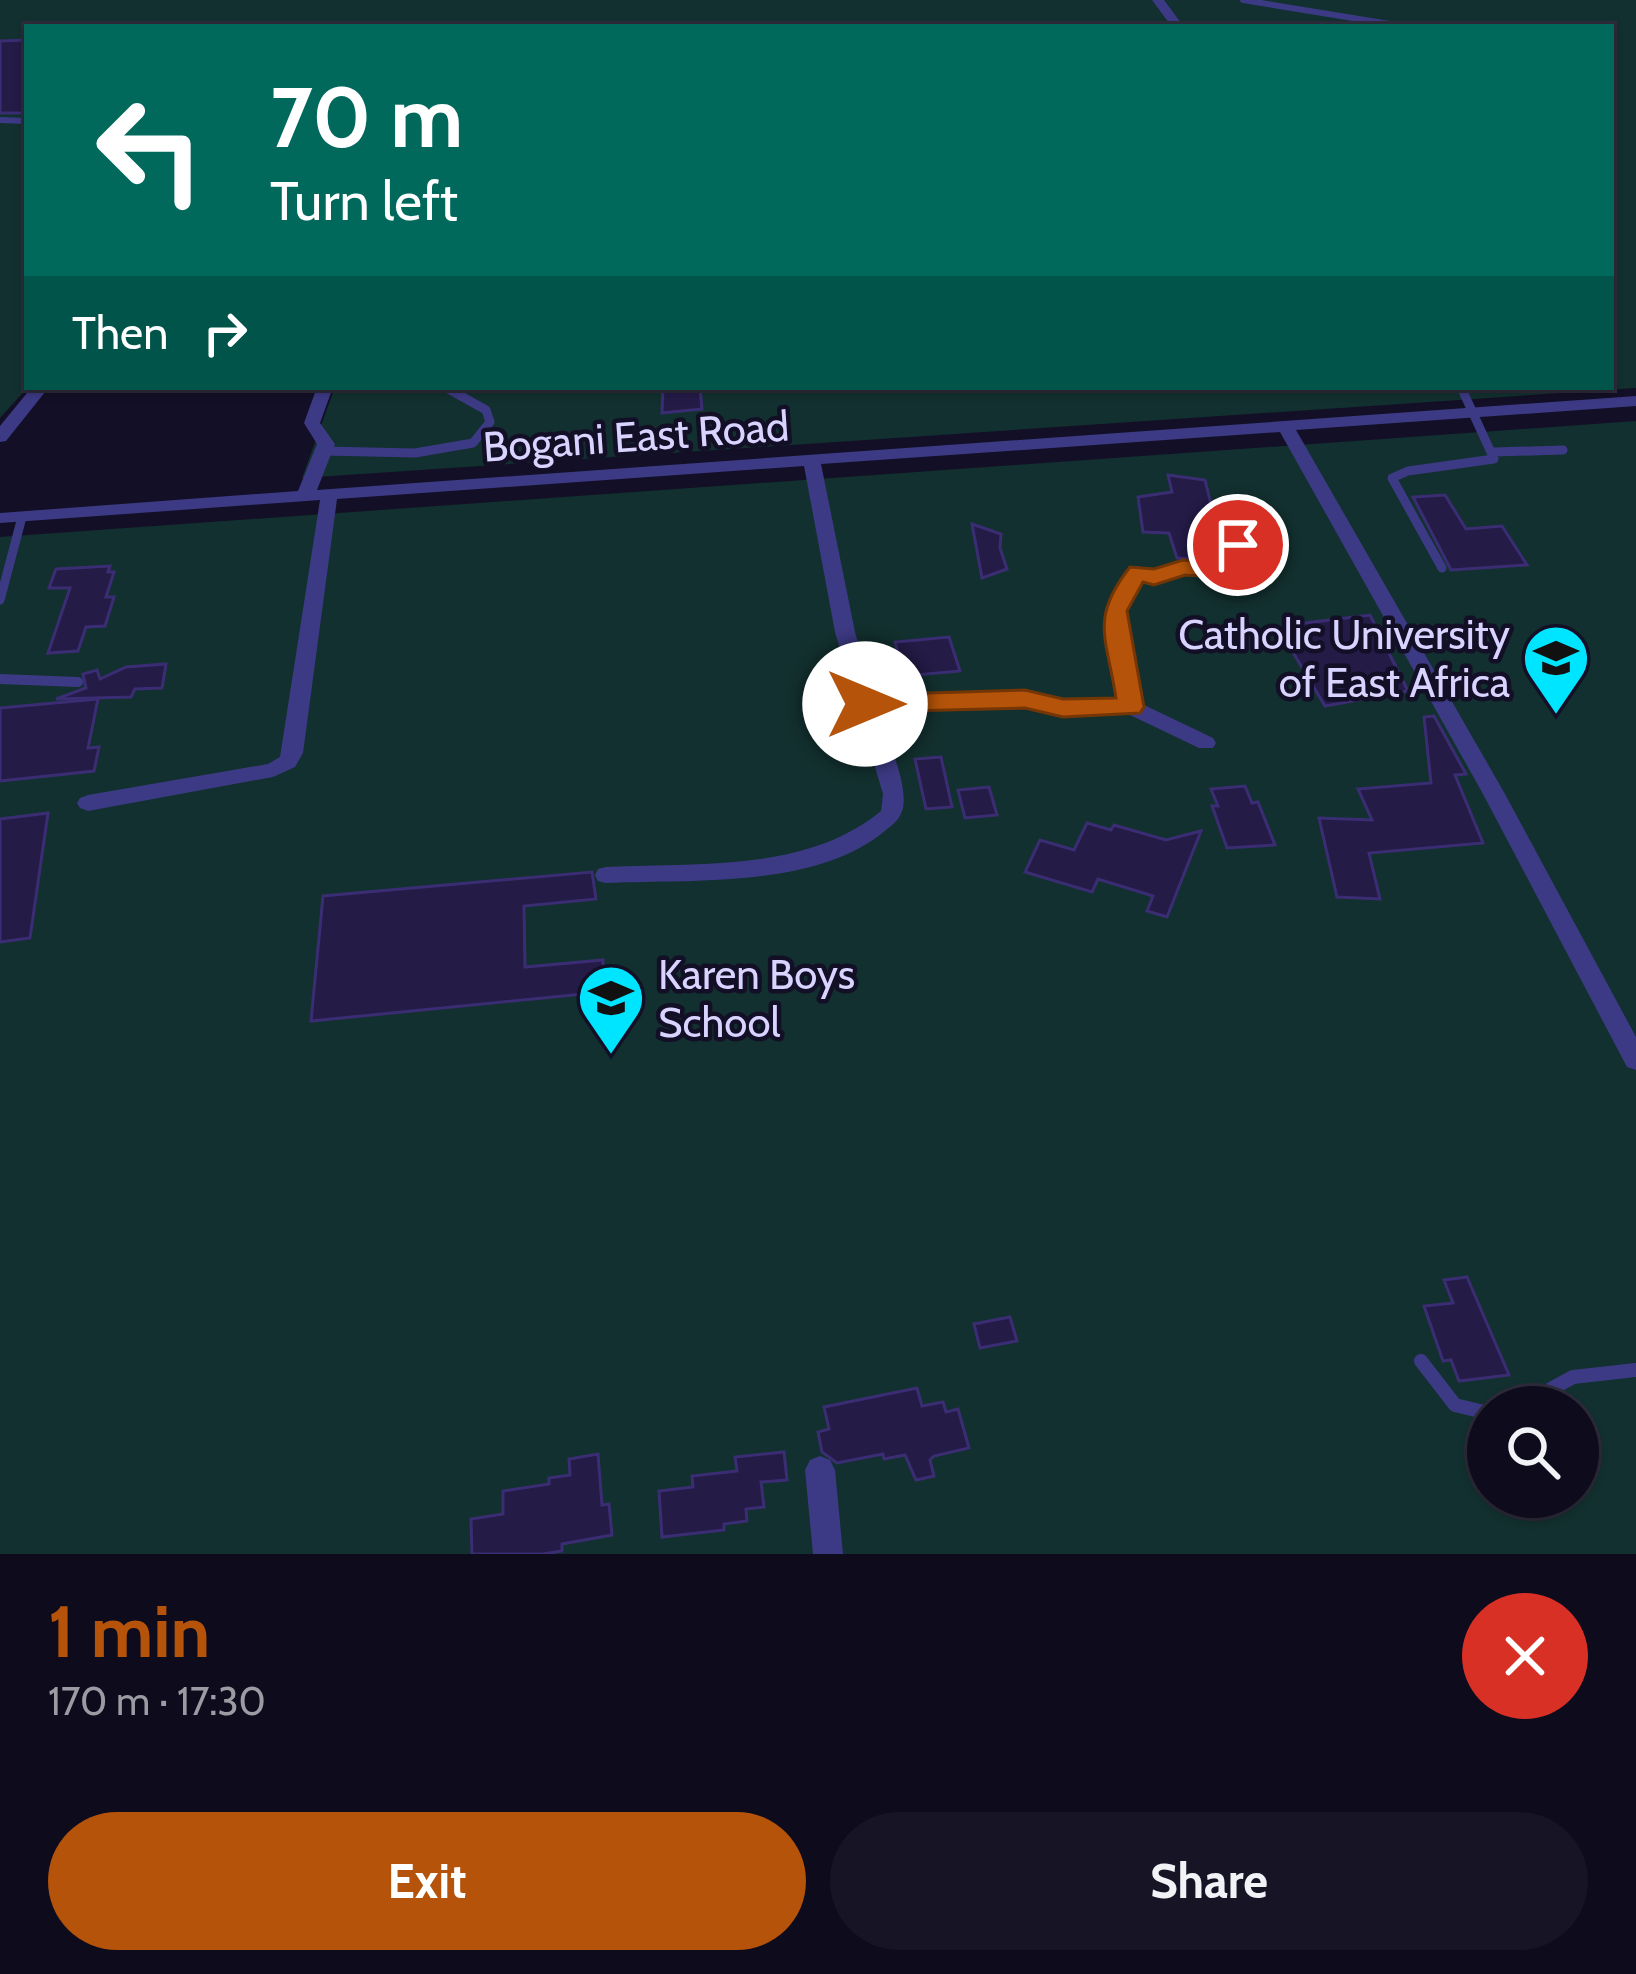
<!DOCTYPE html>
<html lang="en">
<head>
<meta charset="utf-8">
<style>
	body { margin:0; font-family:Cabin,sans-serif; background:#171425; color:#f1f3f6; height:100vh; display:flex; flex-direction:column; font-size:45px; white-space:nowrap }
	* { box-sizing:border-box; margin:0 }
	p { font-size:39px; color:#9b9ba3 }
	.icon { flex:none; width:66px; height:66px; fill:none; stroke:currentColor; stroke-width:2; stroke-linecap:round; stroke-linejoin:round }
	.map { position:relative; height:1554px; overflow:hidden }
	.drawer { display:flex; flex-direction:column; background:#0e0b1c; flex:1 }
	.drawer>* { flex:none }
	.banner { position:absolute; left:24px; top:24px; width:1590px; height:366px; border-radius:0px; box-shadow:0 3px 9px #0004,0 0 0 3px #2e2b3b; background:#00695c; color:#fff; overflow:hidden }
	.fabs { position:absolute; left:1467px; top:1386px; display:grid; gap:24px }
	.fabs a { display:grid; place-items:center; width:132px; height:132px; border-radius:50%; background:#0e0b1c; box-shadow:0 3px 9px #0004,0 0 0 3px #2e2b3b; font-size:60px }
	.pin { position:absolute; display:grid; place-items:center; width:102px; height:102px; color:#fff; margin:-51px; border:6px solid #fff; border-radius:50%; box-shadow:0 3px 12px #0007 }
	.me { position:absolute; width:132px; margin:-66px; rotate:90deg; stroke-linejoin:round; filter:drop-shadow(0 0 9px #0008) }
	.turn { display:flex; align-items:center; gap:42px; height:252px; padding:0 48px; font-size:54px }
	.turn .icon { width:156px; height:156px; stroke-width:2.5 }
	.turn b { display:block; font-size:84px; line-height:102px }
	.then { display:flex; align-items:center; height:114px; padding:0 48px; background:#0003; gap:24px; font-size:45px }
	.round { display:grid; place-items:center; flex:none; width:126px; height:126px; border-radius:63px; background:#171425 }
	.overview { display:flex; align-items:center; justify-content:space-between; height:204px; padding:0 48px }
	h1 { font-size:72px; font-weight:800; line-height:90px; color:#b45309 }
	.primary-button { display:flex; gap:24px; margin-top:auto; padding:24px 48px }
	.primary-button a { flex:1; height:138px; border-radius:72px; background:#b45309; color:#fff; font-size:48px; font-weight:800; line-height:138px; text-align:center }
	.primary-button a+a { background:#171425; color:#f1f3f6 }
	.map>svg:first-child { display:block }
	.green { fill:#12302f; fill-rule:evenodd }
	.building { fill:#241b47; stroke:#3b2d73; stroke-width:3 }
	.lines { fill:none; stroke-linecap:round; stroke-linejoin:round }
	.lane-far3 { stroke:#3d3a85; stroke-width:6 }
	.lane-far2 { stroke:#3d3a85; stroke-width:9 }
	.lane-far1 { stroke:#3d3a85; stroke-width:10 }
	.lane { stroke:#3d3a85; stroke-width:14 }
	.street { fill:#3d3a85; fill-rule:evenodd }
	.route { fill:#b45309; stroke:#753606; stroke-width:3 }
	.labels { text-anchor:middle; stroke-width:9; stroke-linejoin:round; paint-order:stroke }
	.street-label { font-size:42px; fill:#d9d4ff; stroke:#130f26 }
	.poi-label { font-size:42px; fill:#d9d4ff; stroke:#130f26; text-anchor:end }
</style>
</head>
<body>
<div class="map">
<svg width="1636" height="1554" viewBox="0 0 1636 1554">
	<rect width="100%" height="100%" fill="#130f26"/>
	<g class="green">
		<polygon points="0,0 1636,0 1636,388 302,478 335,387 1611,387 1611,27 27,27 28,387 0,418"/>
		<path d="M1636 421V1554H0V537ZM1488 1407H1578V1497H1488Z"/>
	</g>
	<g class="building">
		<polygon points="27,40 27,113 0,113 0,41"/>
		<polygon points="663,387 700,388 702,409 662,413"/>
		<polygon points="1168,475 1205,480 1214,516 1198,516 1206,560 1177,558 1169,533 1143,532 1138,497 1172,492"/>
		<polygon points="1445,495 1466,529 1502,526 1527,565 1451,570 1413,497"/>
		<polygon points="972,524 1001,534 1000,548 1007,569 982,578"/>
		<polygon points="110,566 108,572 114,572 106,597 114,597 105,626 86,627 78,651 48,653 70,588 49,588 56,569"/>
		<polygon points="1370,615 1408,691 1325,706 1282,634 1292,633 1297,624"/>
		<polygon points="949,637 960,671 904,676 895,642"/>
		<polygon points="166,664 162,688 135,689 131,697 56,699 86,688 83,674 97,670 100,679 126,667"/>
		<polygon points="98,699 88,748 99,747 94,771 0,781 0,708"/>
		<polygon points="1434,716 1466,774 1455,775 1483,843 1369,853 1380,899 1337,897 1319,818 1372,820 1358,789 1431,783 1424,717"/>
		<polygon points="941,757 952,807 926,809 915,759"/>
		<polygon points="1245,786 1252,803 1258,802 1275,845 1227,848 1212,806 1218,806 1211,789"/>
		<polygon points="989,787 997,815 965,818 958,790"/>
		<polygon points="48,813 30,938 0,942 0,819"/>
		<polygon points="1087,823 1111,830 1114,825 1166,840 1201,831 1167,917 1147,911 1153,896 1098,879 1092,892 1025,872 1040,840 1074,850"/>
		<polygon points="592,872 596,899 524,906 525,967 603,960 604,992 311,1021 323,896"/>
		<polygon points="1467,1277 1509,1375 1459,1381 1451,1360 1443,1361 1424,1306 1453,1303 1444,1280"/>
		<polygon points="1010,1317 1017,1341 980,1348 974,1324"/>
		<polygon points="917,1388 922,1406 943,1402 946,1412 958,1409 969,1448 934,1456 930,1460 934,1476 916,1480 905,1455 884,1459 883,1454 837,1463 822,1452 818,1432 829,1429 824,1407"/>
		<polygon points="784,1452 787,1480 761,1482 764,1507 746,1509 747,1521 724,1524 724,1530 662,1537 659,1491 693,1487 692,1476 737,1471 735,1457"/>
		<polygon points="598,1454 602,1505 609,1504 612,1535 562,1544 562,1551 543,1554 472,1554 471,1519 503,1514 503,1491 549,1484 549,1478 570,1475 569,1459"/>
	</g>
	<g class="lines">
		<g class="lane-far3">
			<polyline points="1243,0 1408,27"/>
			<polyline points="0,120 27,121"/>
		</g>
		<g class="lane-far2">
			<polyline points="1108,387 1114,387"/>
			<polyline points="324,451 415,453 473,443 490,422 486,410 445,387"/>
			<polyline points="1494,452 1563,450"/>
			<polyline points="1442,568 1392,478 1408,471 1494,459 1461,387"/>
			<polyline points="0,600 22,517"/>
		</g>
		<polyline class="lane-far1" points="0,679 78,682"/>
		<g class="lane">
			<polyline points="1421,1361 1455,1405 1488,1413"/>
			<polyline points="1518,1407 1573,1377 1636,1370"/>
		</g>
		<g class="street">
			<polygon points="1152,0 1164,0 1184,27 1172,27"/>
			<polygon points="32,387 49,387 6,441 0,442 0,426"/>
			<path d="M317 387H333L320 423 335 444 317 490 1636 396V406L1296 430 1505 794 1636 1037V1070L1627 1067 1483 794 1280 432 821 464 855 632 873 696 1025 692 1063 701 1120 700 1105 611 1131 568 1138 566 1154 571 1183 561 1217 566 1232 541H1244L1247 545 1229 576 1185 573 1154 584 1142 580 1125 611 1140 703 1213 738 1216 743 1213 748H1199L1128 714 1063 715 1025 706 877 710C886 735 908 783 903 808 900 819 895 823 886 830 816 889 693 879 606 883L598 881 595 875 598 869 606 867C699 862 805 873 881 811L883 794 835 632 804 466 337 499 303 753 295 767 273 777 88 811 80 808 77 803 80 798 88 795 268 764 280 757 320 500 0 523V513L298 491 317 444 304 423Z"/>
			<polygon points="820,1456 830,1460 835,1470 843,1554 813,1554 805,1470 810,1460"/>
		</g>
	</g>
	<path class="route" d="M1238 538 1250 545 1230 578 1185 575 1154 585 1143 582 1127 611 1144 707 1140 713 1063 717 1025 708 865 712 852 704 865 695 1025 690 1063 699 1116 698C1107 638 1089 619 1130 567L1154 569 1183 560 1215 564 1230 540Z"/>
	<defs>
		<g id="university-pin" transform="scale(3.45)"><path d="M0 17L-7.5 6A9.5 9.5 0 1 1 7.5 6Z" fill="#00e5ff" stroke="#130f26"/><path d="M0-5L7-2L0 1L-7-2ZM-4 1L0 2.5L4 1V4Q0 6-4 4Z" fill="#111"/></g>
		<g id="school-pin" transform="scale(3.45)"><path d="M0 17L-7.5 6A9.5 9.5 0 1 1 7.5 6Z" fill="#00e5ff" stroke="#130f26"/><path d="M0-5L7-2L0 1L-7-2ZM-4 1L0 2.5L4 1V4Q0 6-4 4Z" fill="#111"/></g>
	</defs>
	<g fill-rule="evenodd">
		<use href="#university-pin" x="1556" y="658"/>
		<use href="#school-pin" x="611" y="998"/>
	</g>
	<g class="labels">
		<g class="street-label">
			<text transform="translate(636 436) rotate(-4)" y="15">Bogani East Road</text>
		</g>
		<g class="poi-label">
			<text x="1510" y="649">Catholic University<tspan x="1510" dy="48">of East Africa</tspan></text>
			<text x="658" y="989" text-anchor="start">Karen Boys<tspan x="658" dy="48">School</tspan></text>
		</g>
	</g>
</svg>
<div class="fabs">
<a><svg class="icon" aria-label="search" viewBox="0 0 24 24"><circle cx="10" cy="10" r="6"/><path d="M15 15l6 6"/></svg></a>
</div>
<div class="pin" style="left:1238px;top:545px;background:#d93025"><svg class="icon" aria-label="arrive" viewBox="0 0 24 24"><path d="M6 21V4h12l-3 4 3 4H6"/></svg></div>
<svg class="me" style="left:865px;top:704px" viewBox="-20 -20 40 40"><circle r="19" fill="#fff"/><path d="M0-13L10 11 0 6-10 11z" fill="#b45309"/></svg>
<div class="banner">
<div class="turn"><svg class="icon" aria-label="left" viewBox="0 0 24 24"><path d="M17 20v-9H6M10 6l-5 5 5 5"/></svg><div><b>70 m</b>Turn left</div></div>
<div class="then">Then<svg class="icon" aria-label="right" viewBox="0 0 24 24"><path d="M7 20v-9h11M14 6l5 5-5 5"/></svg></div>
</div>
</div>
<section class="drawer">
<div class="overview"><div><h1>1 min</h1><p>170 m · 17:30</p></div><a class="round" style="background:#d93025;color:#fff"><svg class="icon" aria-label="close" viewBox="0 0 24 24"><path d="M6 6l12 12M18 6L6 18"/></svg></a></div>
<div class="primary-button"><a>Exit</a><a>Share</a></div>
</section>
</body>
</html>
